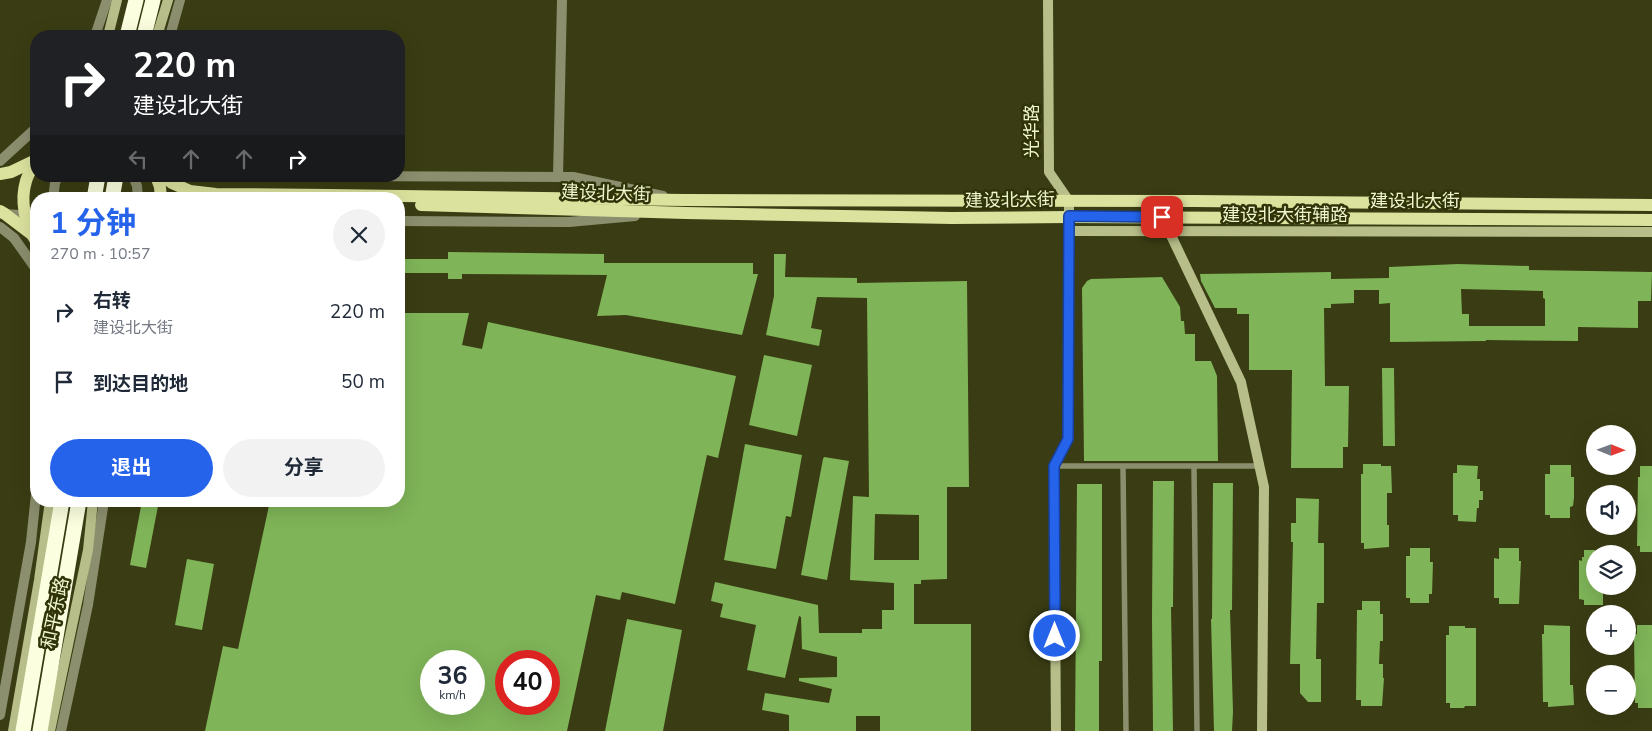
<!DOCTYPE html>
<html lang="zh">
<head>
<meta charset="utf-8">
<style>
	body { margin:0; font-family:"Nunito Sans","Noto Sans SC",sans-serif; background:#f2f2f3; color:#1f2937; height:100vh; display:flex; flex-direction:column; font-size:19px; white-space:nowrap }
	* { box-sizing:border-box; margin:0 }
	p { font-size:16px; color:#747a83 }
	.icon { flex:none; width:28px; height:28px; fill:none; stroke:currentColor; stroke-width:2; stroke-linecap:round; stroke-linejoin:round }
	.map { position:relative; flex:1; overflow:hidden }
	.side { position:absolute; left:30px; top:192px; width:375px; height:315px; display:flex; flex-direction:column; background:#fff; border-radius:20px; box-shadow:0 5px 20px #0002 }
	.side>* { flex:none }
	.top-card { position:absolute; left:30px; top:30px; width:375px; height:152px; border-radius:20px; box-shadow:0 5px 20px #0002; background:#202124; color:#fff; overflow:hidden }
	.needle { width:32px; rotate:91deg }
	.fabs { position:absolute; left:1586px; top:425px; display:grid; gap:10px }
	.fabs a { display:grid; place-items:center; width:50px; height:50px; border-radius:50%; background:#fff; box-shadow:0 5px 20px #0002; font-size:25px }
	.speed { position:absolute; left:420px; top:650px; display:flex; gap:10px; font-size:25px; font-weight:700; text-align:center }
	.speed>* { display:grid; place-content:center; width:65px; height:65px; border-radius:50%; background:#fff; box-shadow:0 5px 20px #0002; line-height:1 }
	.speed small { font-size:12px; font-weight:400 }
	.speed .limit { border:8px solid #d22; background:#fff; color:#111 }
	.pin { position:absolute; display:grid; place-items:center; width:42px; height:42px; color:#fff; margin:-21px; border-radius:10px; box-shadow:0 2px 8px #0006 }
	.me { position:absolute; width:55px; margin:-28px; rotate:0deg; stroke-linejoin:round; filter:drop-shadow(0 0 4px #0008) }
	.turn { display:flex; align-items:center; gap:18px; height:105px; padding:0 20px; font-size:22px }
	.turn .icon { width:65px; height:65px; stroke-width:2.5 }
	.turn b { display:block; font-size:35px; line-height:42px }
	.lanes { display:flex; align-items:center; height:48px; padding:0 20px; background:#0003; justify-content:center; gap:25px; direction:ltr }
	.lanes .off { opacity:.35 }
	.round { display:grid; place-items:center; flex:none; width:52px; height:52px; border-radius:26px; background:#f2f2f3 }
	.head { display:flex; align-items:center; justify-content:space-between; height:85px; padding:0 20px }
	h1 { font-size:30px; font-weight:700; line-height:38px; color:#2563eb }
	.action { display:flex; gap:10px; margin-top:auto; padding:10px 20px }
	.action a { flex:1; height:58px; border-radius:30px; background:#2563eb; color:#fff; font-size:20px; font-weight:700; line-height:58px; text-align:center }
	.action a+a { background:#f2f2f3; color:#1f2937 }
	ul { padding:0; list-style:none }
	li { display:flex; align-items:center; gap:15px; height:70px; padding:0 20px }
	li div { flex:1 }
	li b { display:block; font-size:19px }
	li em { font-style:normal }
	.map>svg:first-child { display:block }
	.building { fill:#7fb458; fill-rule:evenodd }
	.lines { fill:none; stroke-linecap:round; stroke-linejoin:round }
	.lane { stroke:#8b8f6e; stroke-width:5.5 }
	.street { stroke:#8b8f6e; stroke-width:10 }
	.secondary { stroke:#b8be89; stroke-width:10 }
	.primary { stroke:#dbe29e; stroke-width:12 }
	.highway { stroke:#fbffdf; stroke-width:15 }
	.primary-bridge { stroke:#dbe29e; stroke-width:12 }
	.highway-bridge { stroke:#fbffdf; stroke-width:15 }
	.route-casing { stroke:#184099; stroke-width:12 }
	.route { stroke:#2563eb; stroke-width:9 }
	.labels { text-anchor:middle; stroke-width:5; stroke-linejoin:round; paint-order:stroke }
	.street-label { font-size:18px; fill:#eff5cd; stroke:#303307 }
</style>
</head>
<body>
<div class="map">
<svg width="1652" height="731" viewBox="0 0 1652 731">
	<rect width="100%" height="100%" fill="#3a3d13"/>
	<g class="building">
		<polygon points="448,252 604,254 604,263 753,263 753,274 758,274 742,335 626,315 597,316 607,275 462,274 462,279 448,279 448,273 399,273 399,259 448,259"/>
		<path d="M774 254H786L785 277 857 278V283L967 281 969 487H947V579L921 580V584H914V624H971V731H880V716H856V731H789V715L762 710 765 693 829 703 832 689 799 681V678L837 677V657L802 649 801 617 799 616 785 678 747 670 756 625 720 617 723 604 711 601 715 582 818 605 819 633H862V629H882V610H894V583L850 580 853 496 869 497 867 298 817 297 811 328 822 330 819 346 766 335 774 296ZM875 514 919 515V560H874Z"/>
		<path d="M1458 264 1529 266V270L1652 272 1651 301H1638V328L1578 327V341L1486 340V341L1390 342V303L1379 304V290H1354V303L1331 304V308H1324L1325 386H1349L1348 447H1343V468H1291L1292 370H1249V314H1237V308H1215L1201 281 1200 274 1331 272V279L1389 278V267ZM1461 289 1543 291V298L1545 299V326H1469V314H1462Z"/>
		<polygon points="1162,277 1180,307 1181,321 1184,321 1185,334 1195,334 1195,361 1211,361 1217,376 1218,461 1084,461 1082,288 1087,281 1091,279"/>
		<path d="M399 313H469L462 345 482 349 488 322 736 376 718 458 707 455 675 604 622 592 620 600 596 595 567 731H205L223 646 238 649 270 501H399ZM431 661H474V704H431ZM506 661H549V704H506Z"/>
		<polygon points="764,355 812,365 797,436 749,425"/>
		<polygon points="1382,368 1394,368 1395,446 1383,446"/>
		<polygon points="745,444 802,455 791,517 786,516 776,569 724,560"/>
		<polygon points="824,457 849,461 827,580 801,575 823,459"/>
		<polygon points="1363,464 1381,464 1381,466 1391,466 1392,493 1387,493 1387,525 1389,525 1389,547 1364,549 1364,543 1361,543 1361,474 1363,474"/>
		<polygon points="1457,465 1478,466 1477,479 1480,479 1480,491 1483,491 1483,500 1479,500 1479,508 1477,508 1476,522 1458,521 1458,515 1453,515 1453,473 1457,473"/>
		<polygon points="1550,465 1571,465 1571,477 1574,477 1574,498 1573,506 1570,507 1570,518 1550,518 1550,515 1545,515 1545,474 1550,474"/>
		<polygon points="1640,466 1652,466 1652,552 1640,552 1640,546 1637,546 1638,477 1640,477"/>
		<polygon points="1153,481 1174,481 1173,607 1171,607 1173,731 1153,731 1152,619"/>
		<polygon points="1213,483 1233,483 1232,610 1230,610 1233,712 1232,731 1214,731 1211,619 1212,619"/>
		<polygon points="1077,484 1102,484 1102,661 1099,661 1099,731 1075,731"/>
		<polygon points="1296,498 1319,499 1318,543 1324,543 1324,603 1317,603 1316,659 1321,659 1321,702 1308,702 1300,693 1300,664 1290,664 1293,542 1291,542 1291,523 1296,523"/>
		<polygon points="142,501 159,501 146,568 130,565"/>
		<polygon points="1410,548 1430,548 1430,562 1433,562 1432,594 1429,594 1429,603 1410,603 1410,598 1406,598 1406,556 1410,556"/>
		<polygon points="1499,548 1519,548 1519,561 1521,561 1519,604 1499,604 1499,598 1494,598 1494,558 1499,559"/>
		<polygon points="1584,550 1595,550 1595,586 1601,586 1601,590 1603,590 1603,605 1584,605 1584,600 1579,599 1579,560 1582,561 1582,557 1584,557"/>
		<polygon points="187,559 214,564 202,630 175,625"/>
		<polygon points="1362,601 1380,601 1380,614 1383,614 1383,641 1380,641 1379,664 1383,664 1383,678 1384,678 1382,706 1361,706 1361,700 1356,700 1357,610 1362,610"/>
		<polygon points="627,619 682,630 663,731 605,731"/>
		<polygon points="1544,625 1570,626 1570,685 1573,685 1574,705 1548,707 1548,702 1543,702 1542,634 1544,634"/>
		<polygon points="1637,625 1652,625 1652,708 1638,708 1638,703 1635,703 1634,635 1637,634"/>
		<polygon points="1449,626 1465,626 1465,628 1476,628 1476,706 1465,706 1464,708 1450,708 1450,703 1446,703 1446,635 1449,635"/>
	</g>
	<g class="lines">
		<g class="lane">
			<polyline points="1054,466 1259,466"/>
			<polyline points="1123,467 1126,731"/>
			<polyline points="1194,467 1197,731"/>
		</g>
		<g class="street">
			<polyline points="95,36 107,0"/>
			<polyline points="170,36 180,0"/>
			<polyline points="0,161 36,128"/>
			<polyline points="133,176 137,186 138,199"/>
			<polyline points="325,176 573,177 663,196"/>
			<polyline points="558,177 562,0"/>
			<polyline points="53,199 55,183 58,176"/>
			<polyline points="3,214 36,216"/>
			<polyline points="399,221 569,222 635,216"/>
			<polyline points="0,227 14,238 36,269"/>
			<polyline points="0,715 31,542 36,494"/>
			<polyline points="61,731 88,605 104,501"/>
		</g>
		<g class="secondary">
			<polyline points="1048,0 1049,172 1069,201 1068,439 1054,466 1056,731"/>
			<polyline points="108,36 117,0"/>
			<polyline points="157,36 168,0"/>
			<polyline points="1167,227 1241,382 1264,487 1262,731"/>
			<polyline points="1069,231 1652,232"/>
			<polyline points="13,731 39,580 50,501"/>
			<polyline points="50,731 88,550 93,501"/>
		</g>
		<g class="primary">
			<polyline points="329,195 684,200 1194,201 1652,205"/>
			<polyline points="421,205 686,213 952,218 1069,217 1652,220"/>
		</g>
		<g class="highway">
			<polyline points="127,36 136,0"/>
			<polyline points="144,36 153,0"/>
			<polyline points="23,731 62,501"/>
			<polyline points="40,731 79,501"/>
		</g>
		<g class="primary-bridge">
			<path d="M36 160C33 166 28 174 26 181 20 201 25 225 36 241"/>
			<polyline points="0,174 11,172 36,160"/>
			<polyline points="156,176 160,187 161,199"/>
			<polyline points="163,176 172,183 190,191 216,194 329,195"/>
			<polyline points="0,211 5,214 30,233"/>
		</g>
		<g class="highway-bridge">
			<polyline points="94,199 98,176"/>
			<polyline points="112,199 116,176"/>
		</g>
	</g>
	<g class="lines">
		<g class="route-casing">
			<polyline id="route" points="1055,636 1054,466 1068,439 1069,216 1162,217"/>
		</g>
		<use href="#route" class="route"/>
	</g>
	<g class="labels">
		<g class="street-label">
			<text transform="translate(1032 131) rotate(-90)" y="6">光华路</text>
			<text transform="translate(606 193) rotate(2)" y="6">建设北大街</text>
			<text transform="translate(1010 200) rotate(-1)" y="6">建设北大街</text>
			<text x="1415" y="207">建设北大街</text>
			<text x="1285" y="221">建设北大街辅路</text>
			<text transform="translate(55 613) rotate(-78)" y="6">和平东路</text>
		</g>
	</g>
</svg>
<div class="fabs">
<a><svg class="needle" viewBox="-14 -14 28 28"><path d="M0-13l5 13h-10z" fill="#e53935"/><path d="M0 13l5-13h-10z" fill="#747a83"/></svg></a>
<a><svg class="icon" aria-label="sound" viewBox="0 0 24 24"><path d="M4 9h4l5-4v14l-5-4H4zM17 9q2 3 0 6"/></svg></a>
<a><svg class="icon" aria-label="layers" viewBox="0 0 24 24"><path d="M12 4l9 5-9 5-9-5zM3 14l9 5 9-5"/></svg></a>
<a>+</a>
<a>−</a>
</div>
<div class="speed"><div>36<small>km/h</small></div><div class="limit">40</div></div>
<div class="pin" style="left:1162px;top:217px;background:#d93025"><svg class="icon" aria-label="arrive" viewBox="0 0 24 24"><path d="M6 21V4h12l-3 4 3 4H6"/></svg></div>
<svg class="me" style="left:1055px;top:636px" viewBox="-20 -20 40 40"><circle r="17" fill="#2563eb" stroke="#fff" stroke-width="3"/><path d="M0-11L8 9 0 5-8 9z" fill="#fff"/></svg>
<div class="top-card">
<div class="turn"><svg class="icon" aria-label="right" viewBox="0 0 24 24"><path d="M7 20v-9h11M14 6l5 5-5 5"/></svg><div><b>220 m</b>建设北大街</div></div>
<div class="lanes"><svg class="icon off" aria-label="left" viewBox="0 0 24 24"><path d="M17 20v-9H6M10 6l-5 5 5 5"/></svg><svg class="icon off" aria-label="ahead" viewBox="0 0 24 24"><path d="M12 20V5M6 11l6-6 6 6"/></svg><svg class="icon off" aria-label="ahead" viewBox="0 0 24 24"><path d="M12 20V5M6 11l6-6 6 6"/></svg><svg class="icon" aria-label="right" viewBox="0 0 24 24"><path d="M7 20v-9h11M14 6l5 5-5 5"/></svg></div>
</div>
<section class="side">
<div class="head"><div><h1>1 分钟</h1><p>270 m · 10:57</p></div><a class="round"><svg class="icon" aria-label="close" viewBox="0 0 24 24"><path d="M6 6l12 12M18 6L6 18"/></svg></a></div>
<ul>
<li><svg class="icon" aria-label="right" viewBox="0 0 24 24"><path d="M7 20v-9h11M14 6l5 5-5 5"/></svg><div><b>右转</b><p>建设北大街</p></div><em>220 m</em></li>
<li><svg class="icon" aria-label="arrive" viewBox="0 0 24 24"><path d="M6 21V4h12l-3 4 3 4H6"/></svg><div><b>到达目的地</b></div><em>50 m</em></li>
</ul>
<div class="action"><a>退出</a><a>分享</a></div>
</section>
</div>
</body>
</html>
